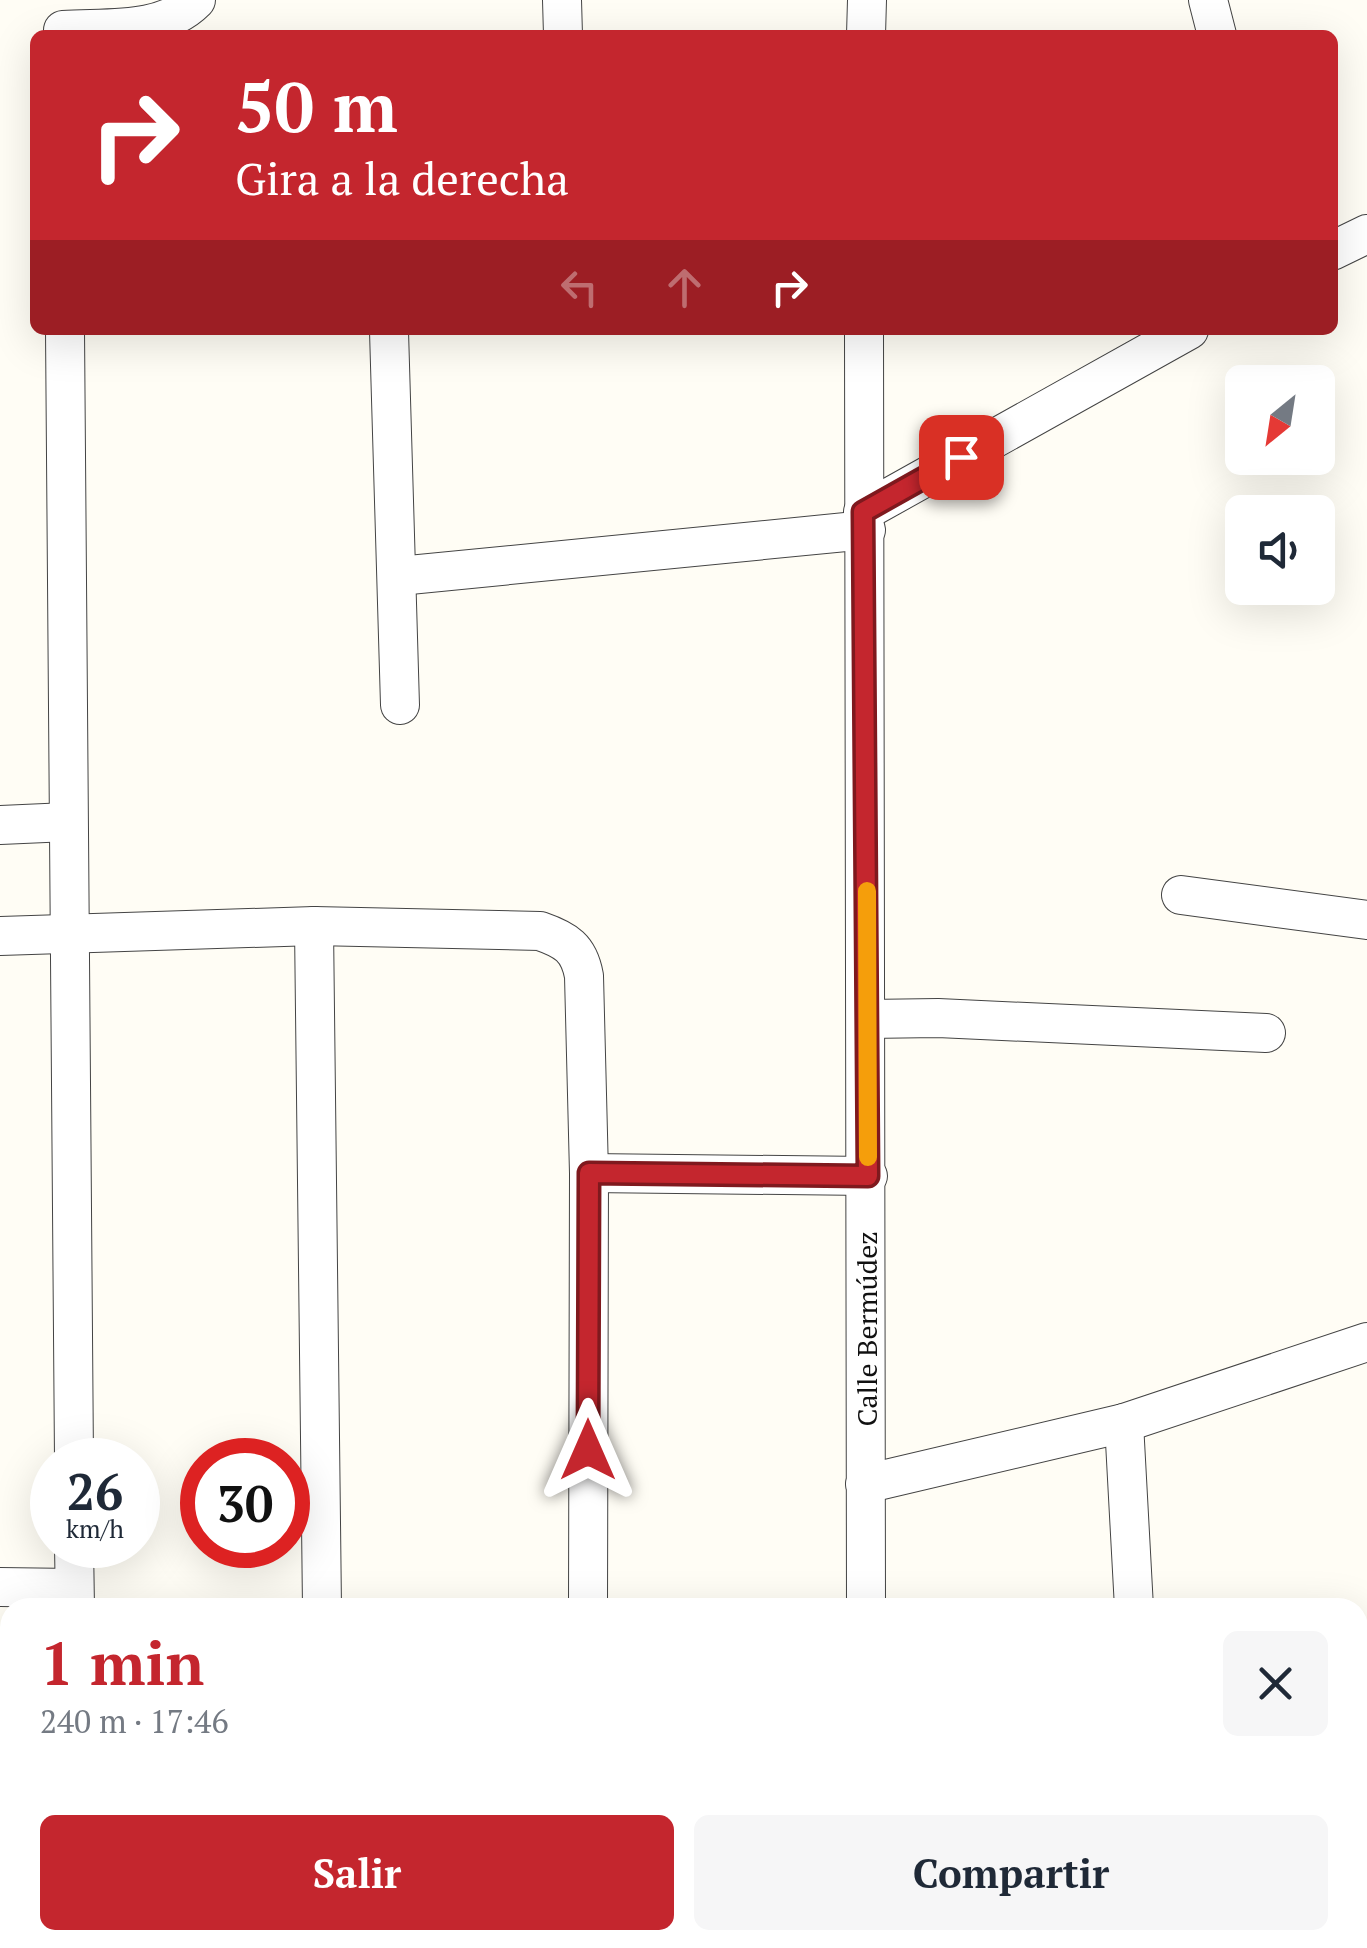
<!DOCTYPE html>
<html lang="es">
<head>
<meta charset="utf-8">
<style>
	body { margin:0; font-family:"PT Serif",serif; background:#f6f6f7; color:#1f2937; height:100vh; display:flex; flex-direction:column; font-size:38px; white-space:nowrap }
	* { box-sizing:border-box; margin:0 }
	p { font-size:32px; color:#747a83 }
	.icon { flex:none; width:55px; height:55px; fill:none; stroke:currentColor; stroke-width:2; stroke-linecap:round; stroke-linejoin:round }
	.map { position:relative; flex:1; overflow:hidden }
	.drawer { position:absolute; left:0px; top:1598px; width:1368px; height:352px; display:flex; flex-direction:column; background:#fff; border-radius:30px 30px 0 0; box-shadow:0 10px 40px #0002 }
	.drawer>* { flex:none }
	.banner { position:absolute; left:30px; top:30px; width:1308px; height:305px; border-radius:15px; box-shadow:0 10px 40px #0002; background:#c4262e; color:#fff; overflow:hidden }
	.needle { width:65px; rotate:210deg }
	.tools { position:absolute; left:1225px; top:365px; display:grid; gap:20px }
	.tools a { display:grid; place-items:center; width:110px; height:110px; border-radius:15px; background:#fff; box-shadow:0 10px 40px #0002; font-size:50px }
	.speed { position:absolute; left:30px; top:1438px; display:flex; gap:20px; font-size:50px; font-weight:700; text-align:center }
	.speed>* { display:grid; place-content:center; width:130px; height:130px; border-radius:50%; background:#fff; box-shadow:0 10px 40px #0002; line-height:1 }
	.speed small { font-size:25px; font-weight:400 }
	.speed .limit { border:15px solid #d22; background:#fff; color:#111 }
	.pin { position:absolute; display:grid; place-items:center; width:85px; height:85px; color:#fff; margin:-42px; border-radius:20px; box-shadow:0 5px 15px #0006 }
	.me { position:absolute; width:110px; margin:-55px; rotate:0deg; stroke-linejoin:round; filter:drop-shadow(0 0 8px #0008) }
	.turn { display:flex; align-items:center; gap:35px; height:210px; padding:0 40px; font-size:45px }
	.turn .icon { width:130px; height:130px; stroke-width:2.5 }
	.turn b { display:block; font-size:70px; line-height:85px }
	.lanes { display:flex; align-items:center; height:95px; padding:0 40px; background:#0003; justify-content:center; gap:50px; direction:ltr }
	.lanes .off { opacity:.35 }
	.round { display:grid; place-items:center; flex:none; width:105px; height:105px; border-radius:15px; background:#f6f6f7 }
	.overview { display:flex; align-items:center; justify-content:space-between; height:170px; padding:0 40px }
	h1 { font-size:60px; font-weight:800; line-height:75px; color:#c4262e }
	.action { display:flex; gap:20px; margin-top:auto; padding:20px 40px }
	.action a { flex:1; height:115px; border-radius:15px; background:#c4262e; color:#fff; font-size:40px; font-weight:800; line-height:115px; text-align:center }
	.action a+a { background:#f6f6f7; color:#1f2937 }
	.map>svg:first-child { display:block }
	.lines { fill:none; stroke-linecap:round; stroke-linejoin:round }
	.minor-casing { stroke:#444; stroke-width:40 }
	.minor { stroke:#fff; stroke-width:38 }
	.route-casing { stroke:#7f191e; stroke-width:25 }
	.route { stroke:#c4262e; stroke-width:18 }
	.slow { stroke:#f59e0b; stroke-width:18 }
	.labels { text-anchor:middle; stroke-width:10; stroke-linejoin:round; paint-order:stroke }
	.street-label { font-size:28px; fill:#111; stroke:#fff }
</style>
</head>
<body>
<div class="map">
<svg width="1367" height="1948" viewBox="0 0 1367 1948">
	<rect width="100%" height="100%" fill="#fffdf5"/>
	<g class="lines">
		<g class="minor-casing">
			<g id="minor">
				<polyline points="562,0 563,35"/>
				<polyline points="1208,0 1217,35"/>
				<path d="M63 30C108 27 162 34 196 0"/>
				<polyline points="866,35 867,0"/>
				<polyline points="1332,251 1367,234"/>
				<polyline points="65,330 74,1460"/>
				<polyline points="864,330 866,1608"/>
				<polyline points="389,331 400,705"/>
				<polyline points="863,512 1189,330"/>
				<polyline points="399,576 866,530"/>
				<polyline points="0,825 68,822"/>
				<polyline points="1181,895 1367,920"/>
				<polyline points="314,926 322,1608"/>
				<path d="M0 936 314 926 540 931C566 940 579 948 584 976L589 1173 588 1608"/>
				<polyline points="867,1019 938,1018 1266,1033"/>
				<polyline points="589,1173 868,1176"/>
				<polyline points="1124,1423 1134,1608"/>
				<polyline points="865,1484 1124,1423 1367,1342"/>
				<polyline points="74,1545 75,1608"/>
				<polyline points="0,1587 74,1588"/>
				<polyline points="1358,1660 1367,1661"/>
				<polyline points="79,1940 79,1948"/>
				<polyline points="326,1940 326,1948"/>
				<polyline points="869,1940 869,1948"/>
				<polyline points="1127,1940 1187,1948"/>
				<polyline points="587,1948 587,1940"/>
			</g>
		</g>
		<use href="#minor" class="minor"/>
	</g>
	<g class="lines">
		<g class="route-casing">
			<polyline id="route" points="588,1450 589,1173 868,1176 863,512 961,457"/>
		</g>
		<use href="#route" class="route"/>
		<polyline class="slow" points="867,891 868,1157"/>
	</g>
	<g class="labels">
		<g class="street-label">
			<text transform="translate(867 1329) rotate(-90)" y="10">Calle Bermúdez</text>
		</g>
	</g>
</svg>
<div class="tools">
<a><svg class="needle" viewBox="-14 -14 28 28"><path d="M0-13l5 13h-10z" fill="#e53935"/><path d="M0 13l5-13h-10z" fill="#747a83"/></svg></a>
<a><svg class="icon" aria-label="sound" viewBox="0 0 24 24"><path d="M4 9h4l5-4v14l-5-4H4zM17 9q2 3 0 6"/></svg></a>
</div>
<div class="speed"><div>26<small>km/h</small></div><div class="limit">30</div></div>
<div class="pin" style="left:961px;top:457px;background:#d93025"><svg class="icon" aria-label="arrive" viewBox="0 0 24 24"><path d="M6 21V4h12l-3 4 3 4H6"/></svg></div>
<svg class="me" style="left:588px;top:1450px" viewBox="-20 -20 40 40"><path d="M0-17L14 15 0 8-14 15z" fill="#c4262e" stroke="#fff" stroke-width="4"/></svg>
<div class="banner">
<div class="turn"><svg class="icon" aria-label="right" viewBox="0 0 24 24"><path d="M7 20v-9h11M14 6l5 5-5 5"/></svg><div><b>50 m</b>Gira a la derecha</div></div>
<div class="lanes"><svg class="icon off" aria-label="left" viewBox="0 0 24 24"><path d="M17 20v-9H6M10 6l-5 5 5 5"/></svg><svg class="icon off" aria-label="ahead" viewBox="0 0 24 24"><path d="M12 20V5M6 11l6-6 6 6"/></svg><svg class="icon" aria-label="right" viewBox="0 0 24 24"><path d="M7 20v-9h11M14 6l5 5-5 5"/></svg></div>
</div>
<section class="drawer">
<div class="overview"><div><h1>1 min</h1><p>240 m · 17:46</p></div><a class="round"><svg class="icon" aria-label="close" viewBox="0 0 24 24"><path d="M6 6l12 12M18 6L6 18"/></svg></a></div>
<div class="action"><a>Salir</a><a>Compartir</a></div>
</section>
</div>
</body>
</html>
